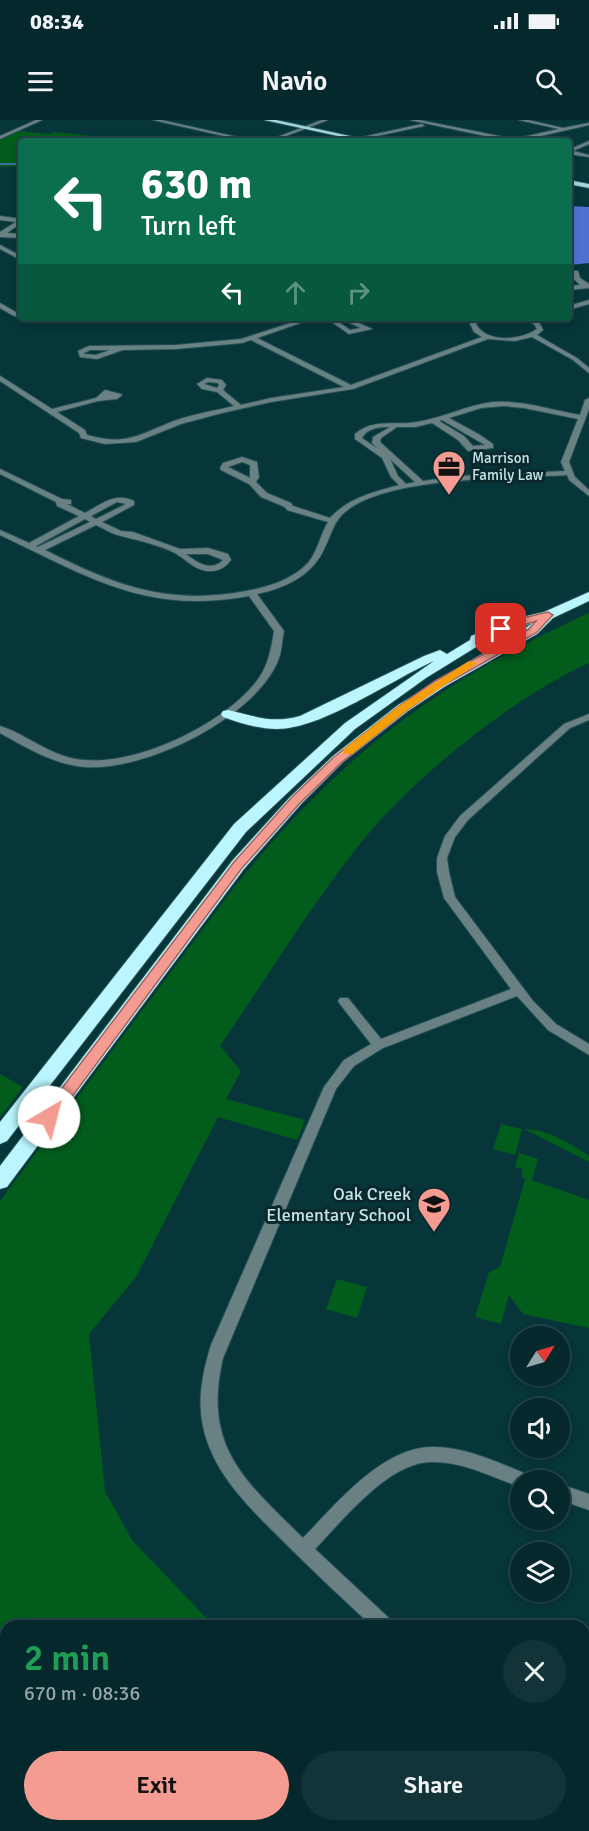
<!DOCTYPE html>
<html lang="en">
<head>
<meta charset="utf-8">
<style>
	body { margin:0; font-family:Signika,sans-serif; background:#123438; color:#f1f3f6; height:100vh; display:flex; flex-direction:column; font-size:22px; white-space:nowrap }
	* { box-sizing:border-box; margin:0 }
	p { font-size:20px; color:#97a6a9 }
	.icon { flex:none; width:33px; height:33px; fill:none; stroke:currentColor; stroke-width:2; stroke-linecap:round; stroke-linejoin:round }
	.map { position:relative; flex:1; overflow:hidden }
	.panel { position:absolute; left:0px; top:1500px; width:590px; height:212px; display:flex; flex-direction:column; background:#04282c; border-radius:18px 18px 0 0; box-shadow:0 3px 9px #0003,0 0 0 2px #254448 }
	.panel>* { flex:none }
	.banner { position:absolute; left:18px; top:18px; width:554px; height:183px; border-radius:6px; box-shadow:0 3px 9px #0003,0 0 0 2px #254448; background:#0b6e4f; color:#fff; overflow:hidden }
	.needle { width:39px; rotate:53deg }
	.tools { position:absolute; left:510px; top:1206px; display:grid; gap:12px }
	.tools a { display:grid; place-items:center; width:60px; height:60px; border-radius:50%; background:#04282c; box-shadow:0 3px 9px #0003,0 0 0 2px #254448; font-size:30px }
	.pin { position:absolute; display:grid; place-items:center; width:51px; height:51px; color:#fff; margin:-26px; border-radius:12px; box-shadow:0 3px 9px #0006 }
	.me { position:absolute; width:66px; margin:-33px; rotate:37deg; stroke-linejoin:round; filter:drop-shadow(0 0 4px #0008) }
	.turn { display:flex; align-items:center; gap:21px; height:126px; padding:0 24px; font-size:27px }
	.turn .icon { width:78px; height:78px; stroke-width:2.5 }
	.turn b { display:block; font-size:42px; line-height:51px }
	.lanes { display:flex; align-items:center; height:57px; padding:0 24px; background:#0003; justify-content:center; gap:30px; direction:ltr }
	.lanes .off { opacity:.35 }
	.round { display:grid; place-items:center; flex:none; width:63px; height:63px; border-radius:32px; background:#123438 }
	.headline { display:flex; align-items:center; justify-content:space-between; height:102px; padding:0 24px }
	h1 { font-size:36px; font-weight:600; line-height:45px; color:#1e9e55 }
	.primary-button { display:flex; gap:12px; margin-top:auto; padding:12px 24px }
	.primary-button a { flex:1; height:69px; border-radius:36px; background:#f59c92; color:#111; font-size:24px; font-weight:600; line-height:69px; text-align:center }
	.primary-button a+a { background:#123438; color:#f1f3f6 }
	.status { display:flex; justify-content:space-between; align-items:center; height:42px; padding:0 30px; background:#04282c; direction:ltr }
	.status svg { height:16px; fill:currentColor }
	header { display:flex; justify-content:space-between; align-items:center; height:78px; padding:0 24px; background:#04282c; font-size:27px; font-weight:600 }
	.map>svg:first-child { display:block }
	.green { fill:#025d1d }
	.water { fill:#4f71d1 }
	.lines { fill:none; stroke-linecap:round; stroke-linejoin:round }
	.stream { stroke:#4f71d1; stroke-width:1.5 }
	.minor-casing { stroke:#255156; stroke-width:2 }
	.major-casing { stroke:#255156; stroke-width:2 }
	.highway-casing { stroke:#255156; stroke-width:2 }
	.minor { fill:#6a8184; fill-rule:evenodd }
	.major { fill:#a4d5db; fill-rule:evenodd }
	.highway { fill:#bbf6fe; fill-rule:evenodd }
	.route { fill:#f59c92; stroke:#9f655f; stroke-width:1.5 }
	.slow { fill:#f59e0b }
	.labels { text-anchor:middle; stroke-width:6; stroke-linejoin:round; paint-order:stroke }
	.far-poi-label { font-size:15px; fill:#c6e2e6; stroke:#0b292d; text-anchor:start }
	.poi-label { font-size:18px; fill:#c6e2e6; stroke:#0b292d; text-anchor:end }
</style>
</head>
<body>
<div class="status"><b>08:34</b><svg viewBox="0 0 49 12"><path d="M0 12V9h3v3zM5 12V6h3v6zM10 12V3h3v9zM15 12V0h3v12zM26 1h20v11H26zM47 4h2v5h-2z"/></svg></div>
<header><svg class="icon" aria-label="menu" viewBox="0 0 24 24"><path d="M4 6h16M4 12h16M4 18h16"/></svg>Navio<svg class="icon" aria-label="search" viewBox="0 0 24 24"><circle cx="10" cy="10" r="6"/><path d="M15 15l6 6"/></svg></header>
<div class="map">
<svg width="589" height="1711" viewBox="0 0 589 1711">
	<rect width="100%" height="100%" fill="#06353a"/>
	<g class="green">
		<polygon points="20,11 49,14 55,12 130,20 21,21 21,46 0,47 0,20"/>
		<path d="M589 493V543C508 580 406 663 352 734 305 795 264 862 220 926L241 951 226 979 305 1000 297 1020 218 997 136 1157 89 1214 105 1371 132 1420 214 1506H6V1706H260L263 1711H235L233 1708 227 1711H0V1081L235 766C340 636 437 562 589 493Z"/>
		<polygon points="0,954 23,967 0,997"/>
		<polygon points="501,1004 522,1009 515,1035 493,1029"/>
		<path d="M524 1009C546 1008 571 1024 589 1036V1042Z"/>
		<polygon points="519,1033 538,1039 532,1060 589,1080 589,1208 523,1194 509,1175 501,1204 475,1197 489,1152 500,1147 525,1059 521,1057 523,1049 515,1047"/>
		<polygon points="337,1159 367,1167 357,1198 326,1189"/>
	</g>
	<polygon class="water" points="568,86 589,87 589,143 569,145"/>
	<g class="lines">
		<polyline class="stream" points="0,44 21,44"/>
		<g class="minor-casing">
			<g id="minor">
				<polygon points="36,0 42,0 0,19 0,16"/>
				<polygon points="153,0 161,0 255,21 246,21"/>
				<polygon points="322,0 328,0 273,21 267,21"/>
				<polygon points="410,0 419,0 514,19 559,9 519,0 528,0 563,8 589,3 589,5 519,21 509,21"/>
				<polygon points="422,4 424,6 353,21 344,21"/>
				<polygon points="589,21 589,24 573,31 589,35 589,37 568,34 568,30"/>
				<polygon points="0,96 21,99 21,103 7,113 21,114 21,118 0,117 0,112 16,102 0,100"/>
				<polygon points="0,125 21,136 21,140 0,129"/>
				<polygon points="574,151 578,151 580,158 589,164 589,168 568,170 568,166 580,165 574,159"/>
				<polygon points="589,180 589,184 568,190 568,186"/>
				<path d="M0 183 21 195V198H59C38 208 18 199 0 188Z"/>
				<path d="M306 198H315L257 218 351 265 482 217 474 212 470 204 477 198H484L476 204C487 224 521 220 537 209L534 204 523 198H531L539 202 543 210 537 215 577 238 589 248V253L573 240 532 217 515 221 488 219 353 269 271 282 222 293 181 304 136 322 105 324 81 318 79 313 0 261V256L2 257 52 289 96 278 105 270 121 274 122 275 117 279 98 281 57 292 85 310 87 315C127 326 138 315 174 301 193 294 214 291 234 286L217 272 202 269 197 264 207 258 222 260 226 265 223 270 241 285 271 278 344 267 251 220 242 223 176 229 123 230 97 239 80 237 78 231 89 226 176 225 241 219ZM90 230H110L96 235 84 234V233ZM208 262 218 263 219 265 217 268 204 264Z"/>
				<polygon points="326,198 333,198 350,210 361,208 339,198 348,198 372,209 349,214"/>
				<path d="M589 278V289L569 342 575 357 589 370V376L569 360 567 355C510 359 388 356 345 392 334 401 331 415 325 427 313 456 285 468 257 474L284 511C282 520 282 530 279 538 258 597 144 652 84 647 53 644 27 628 0 613V606C26 614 47 634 76 639 132 649 221 606 256 562 268 547 271 530 274 511L249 476C146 495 89 457 0 415V410L29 423 79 396 57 386 56 382 0 354V349L62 379 71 380V384H67L85 393C102 384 115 372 134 381V385L102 402 121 411 133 412 180 429 208 428 228 434 231 440C225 448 218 452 207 451 193 449 186 439 175 433 157 424 136 420 117 415 110 413 103 408 96 405L45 430C114 465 167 486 246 471 268 467 292 460 308 443 318 431 320 415 328 402L287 390 285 387 261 377 249 364 221 350 220 348 223 343 242 337 257 342 259 357 256 362 267 373 291 383 293 386 330 398C348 378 374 372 399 365L391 357 382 338 355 319V314C373 298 396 306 417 302 443 298 467 285 493 282 523 280 551 290 580 295L585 280ZM504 286 524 288 578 299 561 342 565 351 459 356 423 361 380 322 381 318 397 307H415L432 303 458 320 468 331 493 328V324L480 315 449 298 481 288ZM442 300 485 325 473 326 464 316 439 301ZM390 307 373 317 372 323 378 329 362 318C367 308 379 307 390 307ZM390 339 415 362 406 364 398 356ZM242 342 250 345V358L228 347ZM117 382 126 384 96 399 91 396ZM85 399 90 402 38 427 36 426ZM186 434H208L223 440C211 452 197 443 186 434Z"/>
				<path d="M589 594V600L570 608 468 700 455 717 447 738 449 752 455 777 533 881 556 904 589 924V935L548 910 517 876 383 928 354 946 336 969 223 1238C202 1327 245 1361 303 1418 335 1385 382 1327 432 1327 464 1326 499 1343 529 1355L531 1360H520V1367C492 1357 462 1341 431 1342 389 1342 343 1400 315 1429L391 1500 394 1506H372C343 1479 314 1452 286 1424 252 1390 213 1355 203 1306 197 1279 203 1251 211 1225L324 967 344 940 371 924 340 884 338 881 340 878H348L381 919 511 869 444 778 437 752V738L445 716 460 696 564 604Z"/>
				<polygon points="560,1364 589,1374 589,1390 560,1380"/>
				<polygon points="584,1598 589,1599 589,1617 584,1616"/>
			</g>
		</g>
		<g class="major-casing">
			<g id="major">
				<polygon points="264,0 276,0 373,21 361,21"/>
				<polygon points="568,60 589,64 589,68 568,64"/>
			</g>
		</g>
		<g class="highway-casing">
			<path id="highway" d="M589 472V481L553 498 537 514 444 567 408 591 343 642 302 683 244 749 7 1067 0 1069V1046L232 741 290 677 333 636 398 585 533 503 494 516 426 558 355 609 246 712 7 1021 0 1024V1002L234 704 345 603 434 541C391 560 322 609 277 609 258 609 240 603 223 597L221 594 223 591 228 590C254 596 273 604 300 596L424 536 440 530 447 534 470 520 471 516 509 500 544 492Z"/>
		</g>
		<use href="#minor" class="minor"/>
		<use href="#major" class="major"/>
		<use href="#highway" class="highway"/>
	</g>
	<polygon class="route" points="548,492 553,495 536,513 442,566 406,591 342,642 300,683 242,748 54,1001 43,1001 41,997 43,993 234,742 292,677 334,637 399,586 435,561 529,509 536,501 501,512 497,511 497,506 510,501"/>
	<polygon class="slow" points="469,541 478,543 406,591 352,634 344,634 344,629 399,586"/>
	<defs>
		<g id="office-pin" transform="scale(1.725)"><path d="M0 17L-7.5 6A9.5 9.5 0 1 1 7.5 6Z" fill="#f59c92" stroke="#0b292d"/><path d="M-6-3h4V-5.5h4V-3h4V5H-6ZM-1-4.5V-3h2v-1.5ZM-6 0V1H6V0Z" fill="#111"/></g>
		<g id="school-pin" transform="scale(1.725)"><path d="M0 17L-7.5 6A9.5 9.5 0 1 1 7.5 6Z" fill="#f59c92" stroke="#0b292d"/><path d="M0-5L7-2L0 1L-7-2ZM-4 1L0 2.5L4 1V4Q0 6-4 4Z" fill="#111"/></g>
	</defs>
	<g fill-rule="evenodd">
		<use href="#office-pin" x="449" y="347"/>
		<use href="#school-pin" x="434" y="1084"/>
	</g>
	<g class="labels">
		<g class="far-poi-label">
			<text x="472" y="343">Marrison<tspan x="472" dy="17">Family Law</tspan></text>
		</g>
		<g class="poi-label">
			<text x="411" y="1080">Oak Creek<tspan x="411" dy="21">Elementary School</tspan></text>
		</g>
	</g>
</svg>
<div class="tools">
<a><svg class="needle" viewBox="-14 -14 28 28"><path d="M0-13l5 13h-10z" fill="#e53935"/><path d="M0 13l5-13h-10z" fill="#97a6a9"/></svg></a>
<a><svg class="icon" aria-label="sound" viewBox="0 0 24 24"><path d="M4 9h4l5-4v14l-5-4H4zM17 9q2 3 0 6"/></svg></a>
<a><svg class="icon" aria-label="search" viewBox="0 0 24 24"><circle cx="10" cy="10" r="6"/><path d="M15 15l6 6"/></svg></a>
<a><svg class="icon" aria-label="layers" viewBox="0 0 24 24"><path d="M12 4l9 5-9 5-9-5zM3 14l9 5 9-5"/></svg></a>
</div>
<div class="pin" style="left:501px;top:509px;background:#d93025"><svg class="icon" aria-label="arrive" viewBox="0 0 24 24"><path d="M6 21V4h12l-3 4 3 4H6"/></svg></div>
<svg class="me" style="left:49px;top:997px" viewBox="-20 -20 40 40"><circle r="19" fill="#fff"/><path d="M0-13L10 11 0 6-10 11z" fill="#f59c92"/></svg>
<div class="banner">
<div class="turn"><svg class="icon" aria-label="left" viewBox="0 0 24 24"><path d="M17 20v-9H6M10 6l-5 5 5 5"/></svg><div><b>630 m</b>Turn left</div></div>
<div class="lanes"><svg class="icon" aria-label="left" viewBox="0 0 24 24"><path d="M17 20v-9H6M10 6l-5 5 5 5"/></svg><svg class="icon off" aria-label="ahead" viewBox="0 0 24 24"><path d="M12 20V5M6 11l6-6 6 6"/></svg><svg class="icon off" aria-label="right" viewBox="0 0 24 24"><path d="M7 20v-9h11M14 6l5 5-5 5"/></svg></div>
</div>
<section class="panel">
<div class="headline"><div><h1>2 min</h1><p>670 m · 08:36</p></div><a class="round"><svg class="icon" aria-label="close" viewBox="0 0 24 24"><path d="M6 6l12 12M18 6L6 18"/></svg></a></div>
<div class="primary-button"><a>Exit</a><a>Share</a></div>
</section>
</div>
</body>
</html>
